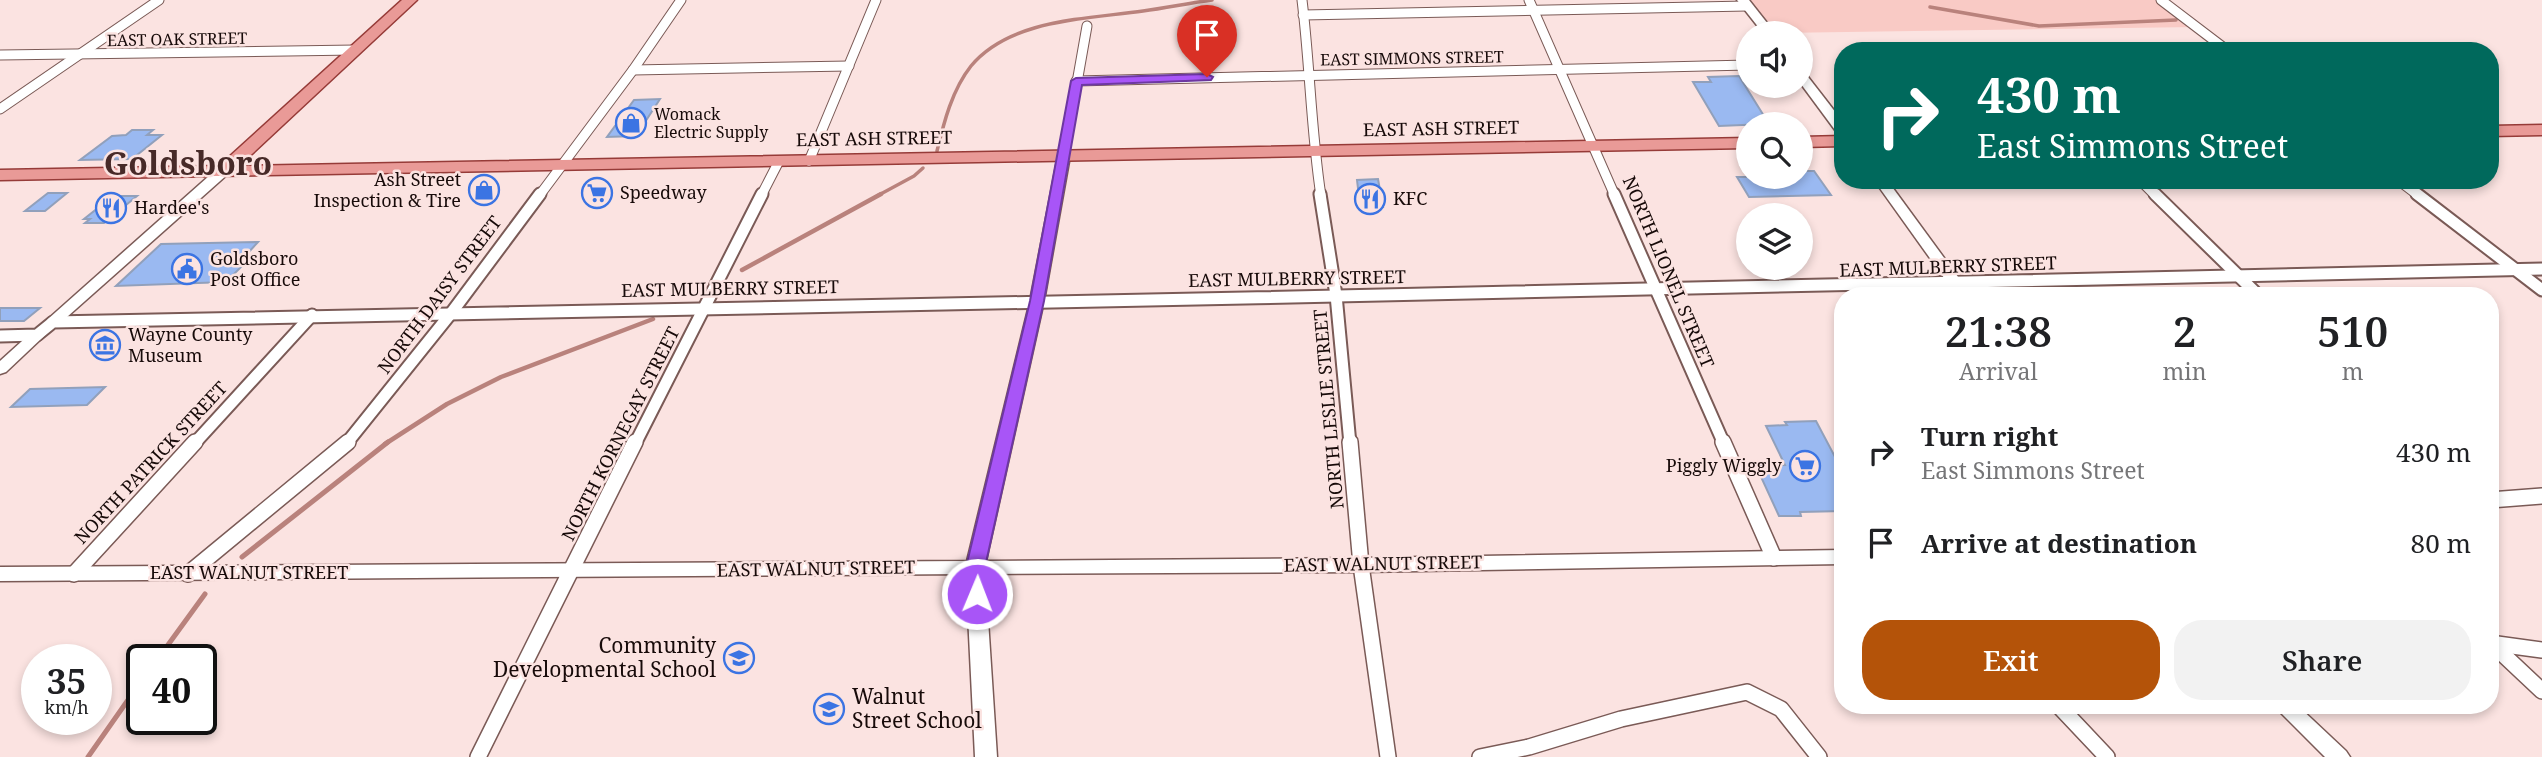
<!DOCTYPE html>
<html lang="en">
<head>
<meta charset="utf-8">
<style>
	body { margin:0; font-family:"Noto Serif",serif; background:#f2f2f2; color:#202124; height:100vh; display:flex; flex-direction:column; font-size:26px; white-space:nowrap }
	* { box-sizing:border-box; margin:0 }
	p { font-size:23px; color:#757577 }
	.icon { flex:none; width:38px; height:38px; fill:none; stroke:currentColor; stroke-width:2; stroke-linecap:round; stroke-linejoin:round }
	.map { position:relative; flex:1; overflow:hidden }
	.panel { position:absolute; left:1834px; top:287px; width:665px; height:427px; display:flex; flex-direction:column; background:#fff; border-radius:28px; box-shadow:0 4px 10px #0003 }
	.panel>* { flex:none }
	.top-card { position:absolute; left:1834px; top:42px; width:665px; height:147px; border-radius:28px; box-shadow:0 4px 10px #0003; background:#00695c; color:#fff; overflow:hidden }
	.tools { position:absolute; left:1736px; top:21px; display:grid; gap:14px }
	.tools a { display:grid; place-items:center; width:77px; height:77px; border-radius:50%; background:#fff; box-shadow:0 4px 10px #0003; font-size:35px }
	.speed { position:absolute; left:21px; top:644px; display:flex; gap:14px; font-size:35px; font-weight:700; text-align:center }
	.speed>* { display:grid; place-content:center; width:91px; height:91px; border-radius:50%; background:#fff; box-shadow:0 4px 10px #0003; line-height:1 }
	.speed small { font-size:18px; font-weight:400 }
	.speed .limit { border:4px solid #111; border-radius:10px; background:#fff; color:#111 }
	.pin { position:absolute; display:grid; place-items:center; width:60px; height:60px; color:#fff; margin:-72px -30px; border-radius:50% 50% 50% 0; rotate:-45deg; box-shadow:0 0 7px #0007 }
	.pin .icon { rotate:45deg }
	.me { position:absolute; width:77px; margin:-38px; rotate:1deg; stroke-linejoin:round; filter:drop-shadow(0 0 5px #0008) }
	.turn { display:flex; align-items:center; gap:24px; height:147px; padding:0 28px; font-size:32px }
	.turn .icon { width:91px; height:91px; stroke-width:2.5 }
	.turn b { display:block; font-size:49px; line-height:60px }
	.eta { display:flex; justify-content:space-evenly; align-items:center; height:119px; text-align:center }
	.eta b { font-size:42px; font-weight:600; line-height:49px }
	.action { display:flex; gap:14px; margin-top:auto; padding:14px 28px }
	.action a { flex:1; height:80px; border-radius:28px; background:#b45309; color:#fff; font-size:28px; font-weight:600; line-height:80px; text-align:center }
	.action a+a { background:#f2f2f2; color:#202124 }
	ul { padding:0; list-style:none }
	li { display:flex; align-items:center; gap:21px; height:91px; padding:0 28px }
	li div { flex:1 }
	li b { display:block; font-size:26px }
	li em { font-style:normal }
	.map>svg:first-child { display:block }
	.green { fill:#f9cac5 }
	.lines { fill:none; stroke-linecap:round; stroke-linejoin:round }
	.stream-far2 { stroke:#b9827c; stroke-width:3.5 }
	.stream-far1 { stroke:#b9827c; stroke-width:4.5 }
	.stream { stroke:#b9827c; stroke-width:5 }
	.building { fill:#9ab9f1; stroke:#91a0bb; stroke-width:2 }
	.minor-far2-casing { stroke:#7a5a56; stroke-width:11 }
	.minor-far1-casing { stroke:#7a5a56; stroke-width:15 }
	.minor-casing { stroke:#7a5a56; stroke-width:18 }
	.tertiary-casing { stroke:#7a5a56; stroke-width:3 }
	.secondary-casing { stroke:#7a5a56; stroke-width:3 }
	.primary-casing { stroke:#963b38; stroke-width:3 }
	.minor-far2 { stroke:#fff; stroke-width:9 }
	.minor-far1 { stroke:#fff; stroke-width:11 }
	.minor { stroke:#fff; stroke-width:15 }
	.tertiary { fill:#fff; fill-rule:evenodd }
	.secondary { fill:#fff; fill-rule:evenodd }
	.primary { fill:#e99a97; fill-rule:evenodd }
	.route { fill:#a855f7; stroke:#6d37a1; stroke-width:2 }
	.labels { text-anchor:middle; stroke-width:5; stroke-linejoin:round; paint-order:stroke }
	.far-street-label { font-size:16px; fill:#170a09; stroke:#fbe3e1 }
	.far-poi-label { font-size:16px; fill:#170a09; stroke:#fbe3e1; text-anchor:start }
	.street-label { font-size:18px; fill:#170a09; stroke:#fbe3e1 }
	.poi-label { font-size:18px; fill:#170a09; stroke:#fbe3e1; text-anchor:start }
	.near-poi-label { font-size:21px; fill:#170a09; stroke:#fbe3e1; text-anchor:end }
	.town-label { font-size:32px; font-weight:bold; fill:#472a28; stroke:#fbe3e1 }
</style>
</head>
<body>
<div class="map">
<svg width="2542" height="757" viewBox="0 0 2542 757">
	<rect width="100%" height="100%" fill="#fbe3e1"/>
	<polygon class="green" points="1748,0 2161,0 2197,27 1774,33"/>
	<g class="lines">
		<g class="stream-far2">
			<polyline points="1930,7 2039,26 2176,20"/>
			<path d="M937 151C944 122 952 90 971 66 1010 19 1087 19 1143 11 1166 8 1189 3 1212 0"/>
			<polyline points="877,196 914,176 923,168"/>
		</g>
		<g class="stream-far1">
			<polyline points="742,270 881,194"/>
			<polyline points="385,444 447,404 501,377 653,319"/>
		</g>
		<g class="stream">
			<polyline points="242,557 388,442"/>
			<polyline points="157,660 205,594"/>
			<polyline points="88,757 142,680"/>
		</g>
	</g>
	<g class="building">
		<polygon points="1739,76 1764,116 1761,116 1766,124 1719,126 1693,82 1711,82 1708,77"/>
		<polygon points="660,99 636,136 607,137 634,100"/>
		<polygon points="132,130 153,130 147,135 162,135 132,159 80,160 112,136 126,135"/>
		<polygon points="1801,171 1814,171 1831,195 1749,197 1737,177 1801,177"/>
		<polygon points="1378,179 1383,207 1360,205 1357,180"/>
		<polygon points="48,193 67,193 45,211 25,211"/>
		<polygon points="113,196 137,196 104,223 85,223 90,219 84,219"/>
		<polygon points="258,242 246,255 253,255 226,282 116,286 161,244"/>
		<polygon points="0,308 40,308 24,321 0,321"/>
		<polygon points="105,387 87,405 11,407 30,389"/>
		<polygon points="1816,421 1843,472 1843,511 1800,512 1801,516 1779,516 1756,466 1785,465 1766,426 1787,425 1785,422"/>
	</g>
	<g class="lines">
		<g class="minor-far2-casing">
			<g id="minor-far2">
				<path d="M1302 0C1310 65 1311 131 1321 196"/>
				<polyline points="1529,0 1615,196"/>
				<polyline points="2161,0 2228,51"/>
				<polyline points="1303,15 1747,6"/>
				<polyline points="0,55 355,50"/>
				<polyline points="633,70 849,66"/>
				<polyline points="1076,81 1748,65"/>
				<polyline points="0,109 159,0"/>
				<polyline points="1064,156 1087,26"/>
				<polyline points="809,161 876,0"/>
				<polyline points="2140,180 2156,196"/>
				<polyline points="2398,180 2419,196"/>
				<polyline points="539,196 633,70 681,0"/>
				<polyline points="761,196 779,161"/>
			</g>
		</g>
		<g class="minor-far1-casing">
			<g id="minor-far1">
				<polyline points="1320,194 1336,295 1350,444"/>
				<polyline points="1614,194 1724,444"/>
				<polyline points="2155,194 2259,296"/>
				<polyline points="2417,194 2542,290"/>
				<path d="M0 336 37 335 53 322C883 303 1712 292 2542 269"/>
				<polyline points="194,444 312,315"/>
				<polyline points="346,444 452,312 540,194"/>
				<polyline points="635,444 762,194"/>
			</g>
		</g>
		<g class="minor-casing">
			<g id="minor">
				<polyline points="1350,442 1361,565 1388,757"/>
				<polyline points="1723,442 1774,558"/>
				<polyline points="2490,500 2542,496"/>
				<polyline points="74,574 195,442"/>
				<polyline points="188,574 348,442"/>
				<polyline points="2490,643 2542,650"/>
				<polyline points="2492,644 2542,691"/>
				<polyline points="2058,705 2107,757"/>
				<polyline points="478,757 635,442"/>
				<polyline points="1480,757 1529,747 1621,719 1747,692 1781,709 1819,757"/>
			</g>
		</g>
		<g class="tertiary-casing">
			<g id="tertiary">
				<polygon points="1064,152 1070,156 1044,301 986,561 1361,558 1843,550 1843,564 1361,572 985,574 997,757 975,757 966,574 0,581 0,567 967,561 1030,301 1058,156"/>
				<polygon points="223,167 229,171 228,174 58,325 48,325 46,322 48,319 218,168"/>
				<polygon points="1874,180 1887,180 1972,296 1957,296"/>
				<polygon points="37,330 42,332 45,335 42,338 6,372 0,374 0,361 32,332"/>
				<polygon points="2273,705 2297,705 2346,751 2350,757 2325,757"/>
			</g>
		</g>
		<g class="secondary-casing">
			<g id="secondary">
				<polygon points="1737,0 1749,0 1775,33 1763,33"/>
				<polygon points="1801,72 1805,73 1843,122 1843,135 1838,134 1801,84"/>
			</g>
		</g>
		<g class="primary-casing">
			<g id="primary">
				<polygon points="402,0 417,0 239,166 1748,138 1748,148 0,180 0,170 219,166"/>
				<polygon points="2542,125 2542,135 2490,136 2490,126"/>
				<polygon points="1843,136 1843,146 1801,147 1801,137"/>
			</g>
		</g>
		<use href="#minor-far2" class="minor-far2"/>
		<use href="#minor-far1" class="minor-far1"/>
		<use href="#minor" class="minor"/>
		<use href="#tertiary" class="tertiary"/>
		<use href="#secondary" class="secondary"/>
		<use href="#primary" class="primary"/>
	</g>
	<polygon class="route" points="1207,74 1213,77 1211,80 1082,85 1044,301 985,567 986,594 983,599 970,599 967,594 966,567 1030,301 1071,81 1076,78"/>
	<defs>
		<g id="shop-ring" transform="scale(1.575)"><circle r="9.5" fill="#fbe3e1" stroke="#3b74e3" stroke-width="1.5"/><path d="M-5-2.5h2.3a2.7 3.5 0 0 1 5.4 0H5L5.5 6h-11ZM-1.5-2.5h3a1.5 2.3 0 0 0-3 0Z" fill="#3b74e3"/></g>
		<g id="supermarket-ring" transform="scale(1.575)"><circle r="9.5" fill="#fbe3e1" stroke="#3b74e3" stroke-width="1.5"/><path d="M-6-5.5h2.5l.6 2H6L4.5 2H-2.5L-4.4-4H-6ZM-1.5 3.2a1.3 1.3 0 1 0 .1 0ZM3 3.2a1.3 1.3 0 1 0 .1 0Z" fill="#3b74e3"/></g>
		<g id="restaurant-ring" transform="scale(1.575)"><circle r="9.5" fill="#fbe3e1" stroke="#3b74e3" stroke-width="1.5"/><path d="M-5-6h1v4h1v-4h1v4h1v-4h1v5L-1.5 .5V6h-2V.5L-5-1ZM5-6V6H3V1.5H1.5Q1.5-4 5-6Z" fill="#3b74e3"/></g>
		<g id="civic-ring" transform="scale(1.575)"><circle r="9.5" fill="#fbe3e1" stroke="#3b74e3" stroke-width="1.5"/><path d="M-.6-6.5H3V-4.5H.6V-3L4-1V1h2V6H-6V1h2V-1L-.6-3ZM-1.2 2.5V6h2.4V2.5Z" fill="#3b74e3"/></g>
		<g id="museum-ring" transform="scale(1.575)"><circle r="9.5" fill="#fbe3e1" stroke="#3b74e3" stroke-width="1.5"/><path d="M0-6L6-3V-2H-6V-3ZM-5-1h2V3h-2ZM-1-1h2V3h-2ZM3-1h2V3H3ZM-6 4H6V6H-6Z" fill="#3b74e3"/></g>
		<g id="school-ring" transform="scale(1.575)"><circle r="9.5" fill="#fbe3e1" stroke="#3b74e3" stroke-width="1.5"/><path d="M0-5L7-2L0 1L-7-2ZM-4 1L0 2.5L4 1V4Q0 6-4 4Z" fill="#3b74e3"/></g>
	</defs>
	<g fill-rule="evenodd">
		<use href="#shop-ring" x="631" y="123"/>
		<use href="#shop-ring" x="484" y="190"/>
		<use href="#supermarket-ring" x="597" y="193"/>
		<use href="#restaurant-ring" x="1370" y="199"/>
		<use href="#restaurant-ring" x="111" y="208"/>
		<use href="#civic-ring" x="187" y="269"/>
		<use href="#museum-ring" x="105" y="345"/>
		<use href="#supermarket-ring" x="1805" y="466"/>
		<use href="#school-ring" x="739" y="658"/>
		<use href="#school-ring" x="829" y="709"/>
	</g>
	<g class="labels">
		<g class="far-street-label">
			<text transform="translate(177 39) rotate(-1)" y="6">EAST OAK STREET</text>
			<text transform="translate(1412 58) rotate(-1)" y="6">EAST SIMMONS STREET</text>
		</g>
		<g class="far-poi-label">
			<text x="654" y="120">Womack<tspan x="654" dy="18">Electric Supply</tspan></text>
		</g>
		<g class="street-label">
			<text transform="translate(1441 129) rotate(-1)" y="6">EAST ASH STREET</text>
			<text transform="translate(874 139) rotate(-1)" y="6">EAST ASH STREET</text>
			<text transform="translate(1948 267) rotate(-2)" y="6">EAST MULBERRY STREET</text>
			<text transform="translate(1668 272) rotate(67)" y="6">NORTH LIONEL STREET</text>
			<text transform="translate(1297 279) rotate(-1)" y="6">EAST MULBERRY STREET</text>
			<text transform="translate(730 289) rotate(-1)" y="6">EAST MULBERRY STREET</text>
			<text transform="translate(440 295) rotate(-53)" y="6">NORTH DAISY STREET</text>
			<text transform="translate(1329 409) rotate(-95)" y="6">NORTH LESLIE STREET</text>
			<text transform="translate(621 434) rotate(-63)" y="6">NORTH KORNEGAY STREET</text>
			<text transform="translate(151 463) rotate(-47)" y="6">NORTH PATRICK STREET</text>
			<text transform="translate(1383 564) rotate(-1)" y="6">EAST WALNUT STREET</text>
			<text transform="translate(816 569) rotate(-1)" y="6">EAST WALNUT STREET</text>
			<text x="249" y="579">EAST WALNUT STREET</text>
		</g>
		<g class="poi-label">
			<text x="461" y="186" text-anchor="end">Ash Street<tspan x="461" dy="21">Inspection &amp; Tire</tspan></text>
			<text x="620" y="199">Speedway</text>
			<text x="1393" y="205">KFC</text>
			<text x="134" y="214">Hardee's</text>
			<text x="210" y="265">Goldsboro<tspan x="210" dy="21">Post Office</tspan></text>
			<text x="128" y="341">Wayne County<tspan x="128" dy="21">Museum</tspan></text>
			<text x="1782" y="472" text-anchor="end">Piggly Wiggly</text>
		</g>
		<g class="near-poi-label">
			<text x="716" y="653">Community<tspan x="716" dy="24">Developmental School</tspan></text>
			<text x="852" y="704" text-anchor="start">Walnut<tspan x="852" dy="24">Street School</tspan></text>
		</g>
		<g class="town-label">
			<text x="188" y="175">Goldsboro</text>
		</g>
	</g>
</svg>
<div class="tools">
<a><svg class="icon" aria-label="sound" viewBox="0 0 24 24"><path d="M4 9h4l5-4v14l-5-4H4zM17 9q2 3 0 6"/></svg></a>
<a><svg class="icon" aria-label="search" viewBox="0 0 24 24"><circle cx="10" cy="10" r="6"/><path d="M15 15l6 6"/></svg></a>
<a><svg class="icon" aria-label="layers" viewBox="0 0 24 24"><path d="M12 4l9 5-9 5-9-5zM3 14l9 5 9-5"/></svg></a>
</div>
<div class="speed"><div>35<small>km/h</small></div><div class="limit">40</div></div>
<div class="pin" style="left:1207px;top:77px;background:#d93025"><svg class="icon" aria-label="arrive" viewBox="0 0 24 24"><path d="M6 21V4h12l-3 4 3 4H6"/></svg></div>
<svg class="me" style="left:977px;top:594px" viewBox="-20 -20 40 40"><circle r="17" fill="#a855f7" stroke="#fff" stroke-width="3"/><path d="M0-11L8 9 0 5-8 9z" fill="#fff"/></svg>
<div class="top-card">
<div class="turn"><svg class="icon" aria-label="right" viewBox="0 0 24 24"><path d="M7 20v-9h11M14 6l5 5-5 5"/></svg><div><b>430 m</b>East Simmons Street</div></div>
</div>
<section class="panel">
<div class="eta">
<div><b>21:38</b><p>Arrival</p></div>
<div><b>2</b><p>min</p></div>
<div><b>510</b><p>m</p></div>
</div>
<ul>
<li><svg class="icon" aria-label="right" viewBox="0 0 24 24"><path d="M7 20v-9h11M14 6l5 5-5 5"/></svg><div><b>Turn right</b><p>East Simmons Street</p></div><em>430 m</em></li>
<li><svg class="icon" aria-label="arrive" viewBox="0 0 24 24"><path d="M6 21V4h12l-3 4 3 4H6"/></svg><div><b>Arrive at destination</b></div><em>80 m</em></li>
</ul>
<div class="action"><a>Exit</a><a>Share</a></div>
</section>
</div>
</body>
</html>
